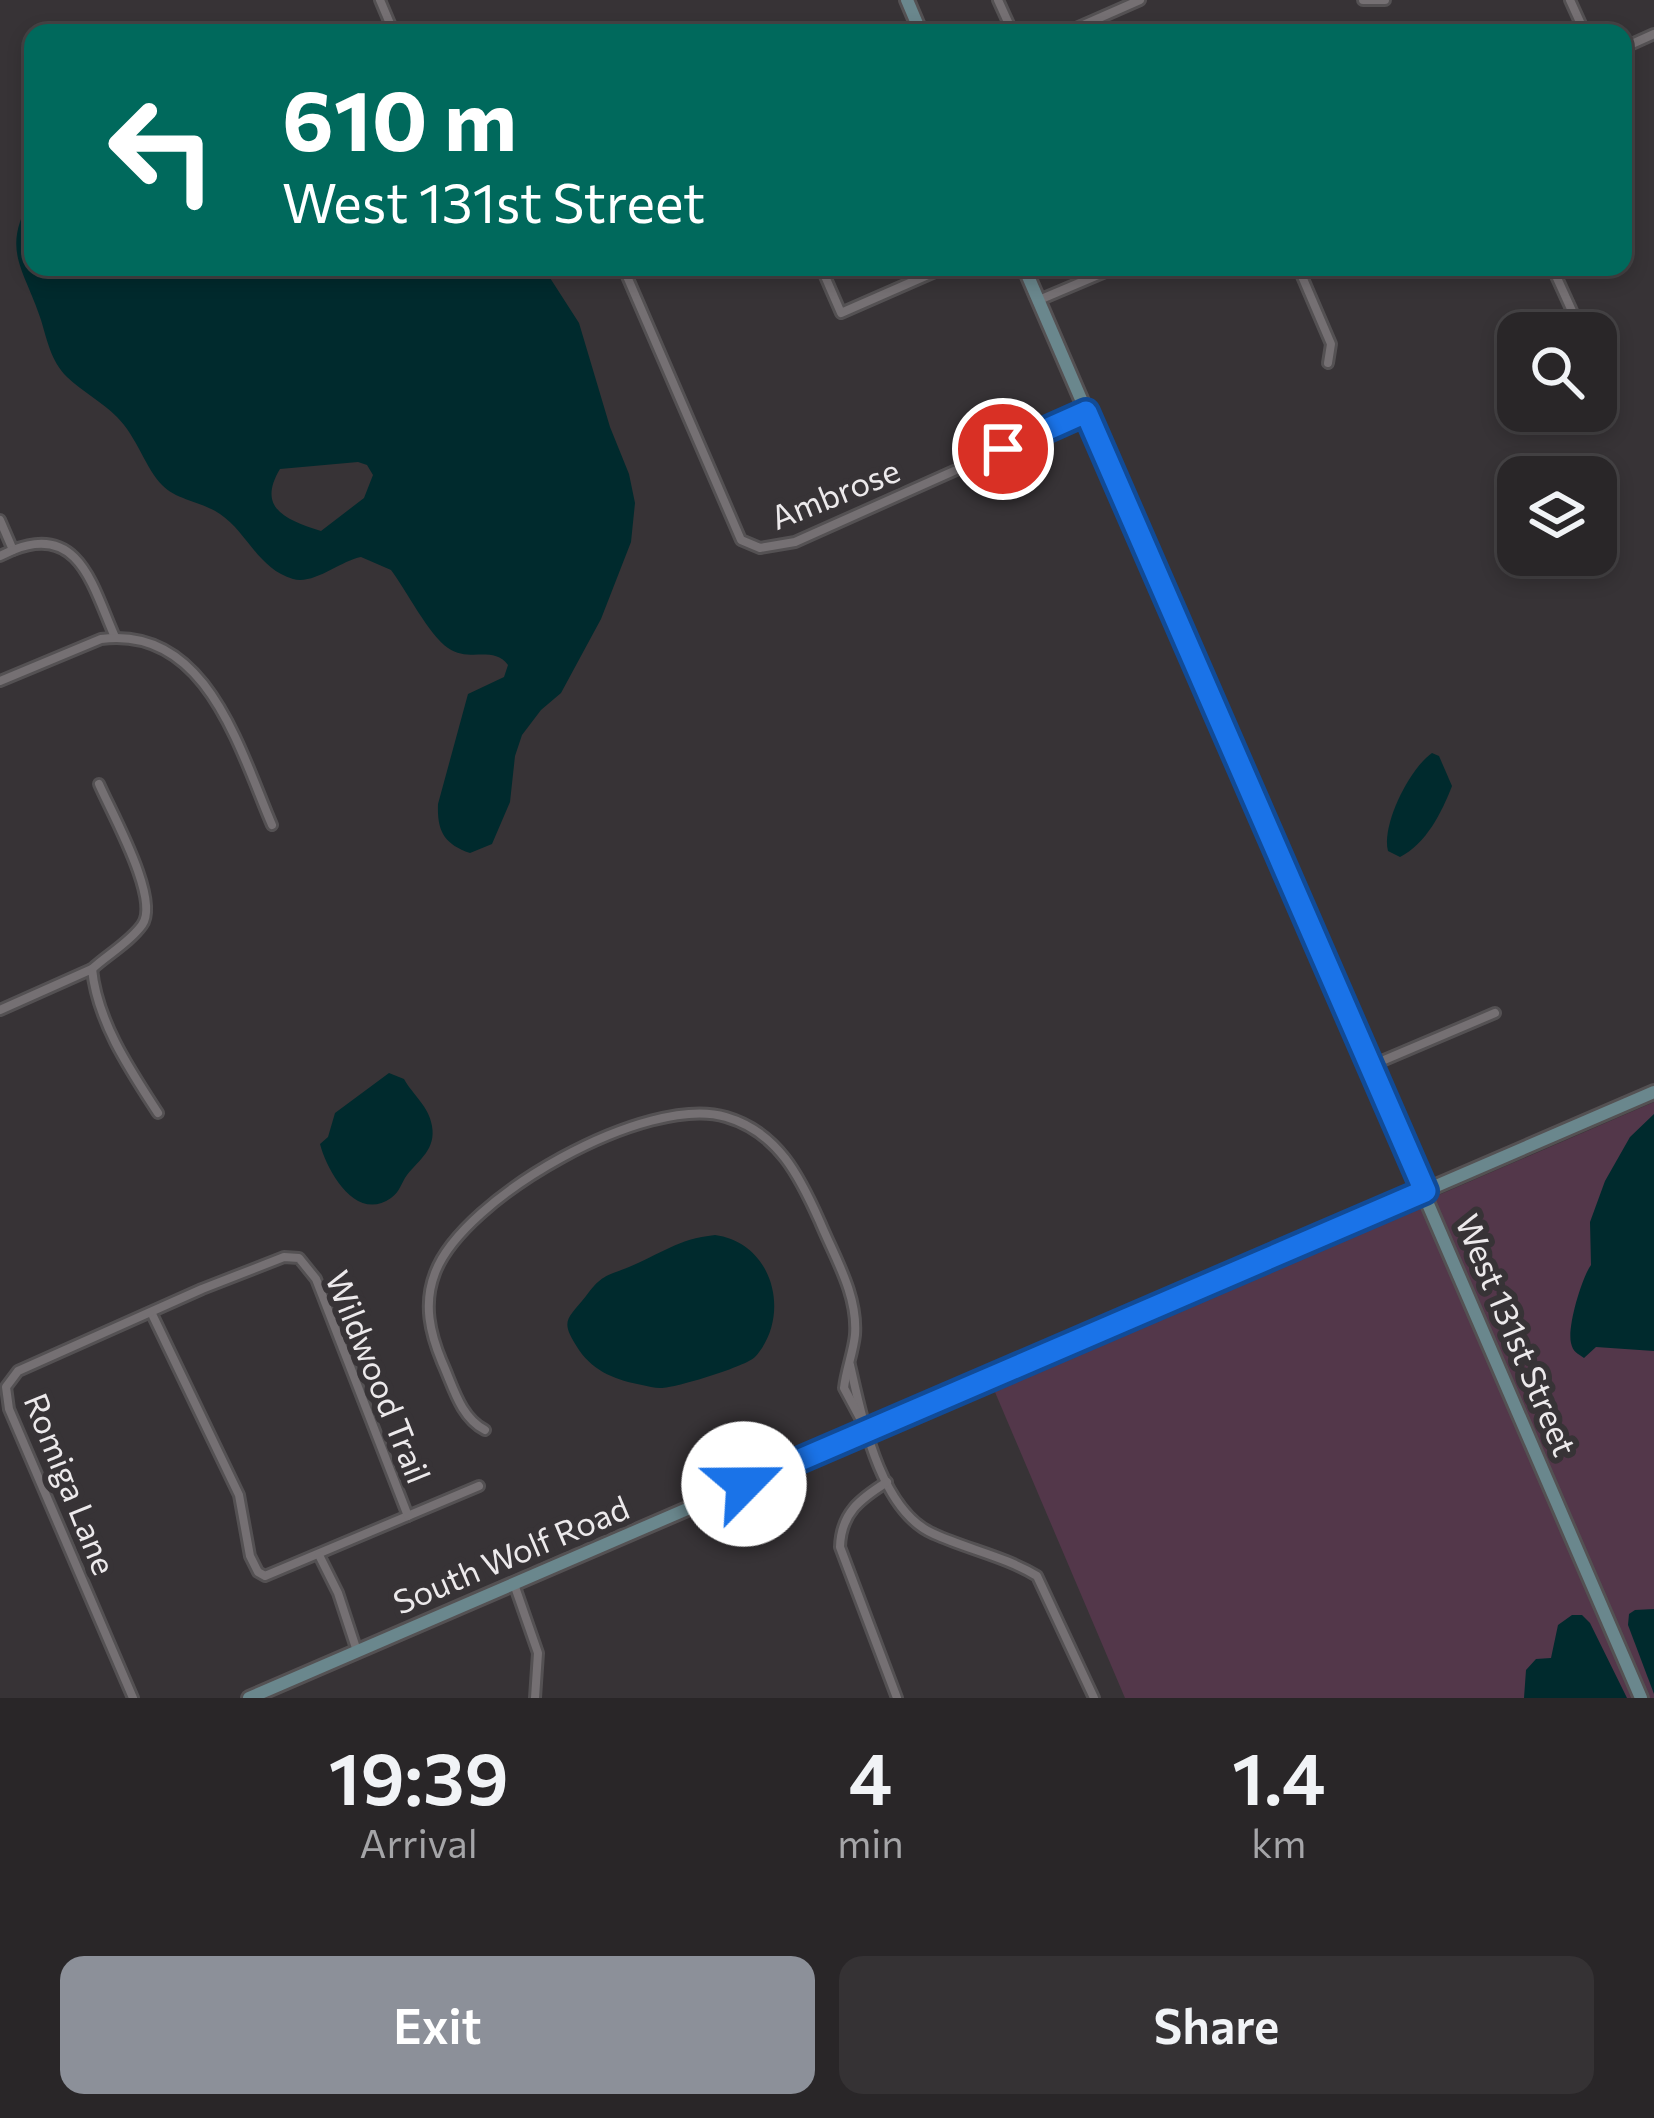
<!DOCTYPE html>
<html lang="en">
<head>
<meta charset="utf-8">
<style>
	body { margin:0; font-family:Commissioner,sans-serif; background:#353234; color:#f1f3f6; height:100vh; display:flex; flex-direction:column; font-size:45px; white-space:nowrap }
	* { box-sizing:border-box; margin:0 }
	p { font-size:39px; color:#a5a5a8 }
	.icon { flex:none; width:66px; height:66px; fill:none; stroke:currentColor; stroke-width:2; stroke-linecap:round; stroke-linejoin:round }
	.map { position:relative; height:1698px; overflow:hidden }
	.panel { display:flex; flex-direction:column; background:#292628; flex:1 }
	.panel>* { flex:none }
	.guide { position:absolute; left:24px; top:24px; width:1608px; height:252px; border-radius:24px; box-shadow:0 6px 18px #0003,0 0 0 3px #454345; background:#00695c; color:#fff; overflow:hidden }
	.fabs { position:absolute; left:1497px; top:312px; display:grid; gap:24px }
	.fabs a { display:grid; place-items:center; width:120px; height:120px; border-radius:24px; background:#292628; box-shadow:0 6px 18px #0003,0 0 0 3px #454345; font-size:60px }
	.pin { position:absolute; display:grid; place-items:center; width:102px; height:102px; color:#fff; margin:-51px; border:6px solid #fff; border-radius:50%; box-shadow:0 3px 12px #0007 }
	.me { position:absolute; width:132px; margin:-66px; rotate:67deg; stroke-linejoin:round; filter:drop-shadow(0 0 9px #0008) }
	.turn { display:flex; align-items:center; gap:42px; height:252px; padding:0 60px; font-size:54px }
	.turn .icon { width:156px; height:156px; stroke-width:2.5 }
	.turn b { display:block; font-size:84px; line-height:102px }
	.eta { display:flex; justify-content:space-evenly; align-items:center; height:204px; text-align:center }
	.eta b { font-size:72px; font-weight:600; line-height:84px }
	.action { display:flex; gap:24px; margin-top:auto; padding:24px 60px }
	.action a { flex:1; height:138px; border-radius:24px; background:#8c9099; color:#fff; font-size:48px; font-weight:600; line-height:138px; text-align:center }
	.action a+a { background:#353234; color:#f1f3f6 }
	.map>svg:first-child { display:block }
	.green { fill:#53374a }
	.water { fill:#002a2d; fill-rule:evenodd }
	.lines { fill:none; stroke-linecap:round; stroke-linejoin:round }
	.street-casing { stroke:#545153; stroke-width:14 }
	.secondary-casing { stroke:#545153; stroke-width:18 }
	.street { stroke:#757073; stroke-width:8 }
	.secondary { stroke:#6a878d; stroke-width:12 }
	.route-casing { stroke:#114b97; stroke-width:30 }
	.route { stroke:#1a73e8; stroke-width:21 }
	.labels { text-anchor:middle; stroke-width:12; stroke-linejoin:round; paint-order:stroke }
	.street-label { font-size:33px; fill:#ece9eb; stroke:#373336 }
</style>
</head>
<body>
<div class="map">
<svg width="1654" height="1698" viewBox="0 0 1654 1698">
	<rect width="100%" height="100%" fill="#373336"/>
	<polygon class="green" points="1654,1102 1654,1698 1125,1698 989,1378 1404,1210"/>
	<g class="water">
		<path d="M33 194V267H543L579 323 610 427 629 474 635 503 631 542 601 619 561 693 541 710 522 735 515 756 510 802 492 844 470 853C444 844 437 831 438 804L468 694 504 677 508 665C493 645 469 663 448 648 429 635 406 590 391 570L361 557C340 561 314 585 293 579 258 569 247 532 220 514 203 502 176 500 162 485 146 469 137 437 117 417 102 402 83 392 67 377 51 361 47 340 41 320 23 265 0 251 33 194ZM358 462 367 465 373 475 364 498 321 531C287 520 256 509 280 469Z"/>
		<path d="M1432 753 1439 756 1452 786C1442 812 1426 844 1400 857L1388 851C1381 825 1410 768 1432 753Z"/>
		<path d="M389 1073 404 1079C412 1094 429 1106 432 1126 436 1149 420 1159 407 1175 401 1183 400 1192 391 1198 356 1223 327 1171 320 1144L328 1137 335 1113Z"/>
		<path d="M1654 1114V1351L1596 1347 1584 1358C1577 1353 1573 1352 1571 1343 1567 1327 1582 1277 1591 1265L1590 1222 1605 1181 1630 1137Z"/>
		<path d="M715 1235C774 1243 792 1316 755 1357 747 1366 673 1389 660 1388 654 1388 648 1386 642 1385 617 1380 595 1373 579 1350 559 1320 567 1320 586 1296 602 1275 604 1277 629 1267 661 1254 677 1239 715 1235Z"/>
		<polygon points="1654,1609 1654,1694 1628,1625 1629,1614 1635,1610"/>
		<polygon points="1572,1615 1582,1615 1590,1623 1627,1698 1524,1698 1526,1670 1536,1659 1551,1658 1558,1625"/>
	</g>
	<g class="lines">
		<g class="street-casing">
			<g id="street">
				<polyline points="380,0 394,33"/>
				<polyline points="998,0 1013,33"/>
				<polyline points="1363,0 1385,0"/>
				<polyline points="1570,0 1585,33"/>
				<polyline points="1065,33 1140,0"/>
				<polyline points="1623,48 1654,34"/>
				<polyline points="623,267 741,540 760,548 795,542 1086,412"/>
				<polyline points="821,267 841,313 937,271"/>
				<polyline points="1298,267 1331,344 1328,363"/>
				<polyline points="1552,267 1572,311"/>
				<polyline points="1039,300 1117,267"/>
				<path d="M0 520 13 550C80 523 93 588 115 637"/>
				<polyline points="0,556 13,550"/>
				<path d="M0 681 101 639C206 625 239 748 272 825"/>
				<path d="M92 969C107 955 130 942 142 925 161 900 111 812 99 784"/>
				<path d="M0 1010 92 969C97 1021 130 1070 158 1113"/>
				<polyline points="1370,1066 1495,1013"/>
				<polyline points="152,1314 239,1495 250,1556 258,1572 265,1576 479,1486"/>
				<path d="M850 1365C862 1417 880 1511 934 1534 967 1549 1006 1557 1037 1576L1094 1698"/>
				<path d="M485 1430C460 1417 453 1386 442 1362 430 1333 423 1304 435 1273 463 1197 648 1093 726 1117 778 1132 800 1177 820 1222 835 1258 858 1295 855 1335 853 1353 846 1370 844 1388L867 1431"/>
				<path d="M887 1482C860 1499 841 1513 840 1547L897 1698"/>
				<polyline points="319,1555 338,1593 357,1651"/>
				<polyline points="514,1584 538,1653 535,1698"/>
				<polyline points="133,1698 9,1409 6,1387 18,1371 202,1289 284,1257 299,1258 316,1279 408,1516"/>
			</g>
		</g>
		<g class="secondary-casing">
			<g id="secondary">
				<polyline points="907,0 921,33"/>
				<polyline points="1024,267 1641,1698"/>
				<polyline points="249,1698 1654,1092"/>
			</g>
		</g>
		<use href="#street" class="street"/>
		<use href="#secondary" class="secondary"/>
	</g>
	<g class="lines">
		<g class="route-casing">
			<polyline id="route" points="744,1484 1425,1191 1086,412 1003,449"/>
		</g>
		<use href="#route" class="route"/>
	</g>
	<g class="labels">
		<g class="street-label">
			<text transform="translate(835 494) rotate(-22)" y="12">Ambrose</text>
			<text transform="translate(1516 1335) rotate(67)" y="12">West 131st Street</text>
			<text transform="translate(378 1377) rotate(68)" y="12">Wildwood Trail</text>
			<text transform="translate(70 1484) rotate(68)" y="12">Romiga Lane</text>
			<text transform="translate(511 1555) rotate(-23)" y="12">South Wolf Road</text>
		</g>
	</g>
</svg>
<div class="fabs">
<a><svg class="icon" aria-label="search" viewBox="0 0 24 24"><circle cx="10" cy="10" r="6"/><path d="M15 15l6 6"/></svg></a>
<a><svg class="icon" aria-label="layers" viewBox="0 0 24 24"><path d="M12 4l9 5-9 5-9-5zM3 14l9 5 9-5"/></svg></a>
</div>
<div class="pin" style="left:1003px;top:449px;background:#d93025"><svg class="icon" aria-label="arrive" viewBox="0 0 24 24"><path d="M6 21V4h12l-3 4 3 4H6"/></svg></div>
<svg class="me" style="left:744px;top:1484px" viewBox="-20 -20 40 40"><circle r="19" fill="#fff"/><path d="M0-13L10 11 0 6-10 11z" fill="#1a73e8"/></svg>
<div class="guide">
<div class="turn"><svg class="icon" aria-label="left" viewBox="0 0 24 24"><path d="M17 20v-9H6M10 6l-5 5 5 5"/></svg><div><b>610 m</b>West 131st Street</div></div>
</div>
</div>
<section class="panel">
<div class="eta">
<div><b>19:39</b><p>Arrival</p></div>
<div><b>4</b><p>min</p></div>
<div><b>1.4</b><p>km</p></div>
</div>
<div class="action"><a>Exit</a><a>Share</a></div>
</section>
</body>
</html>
